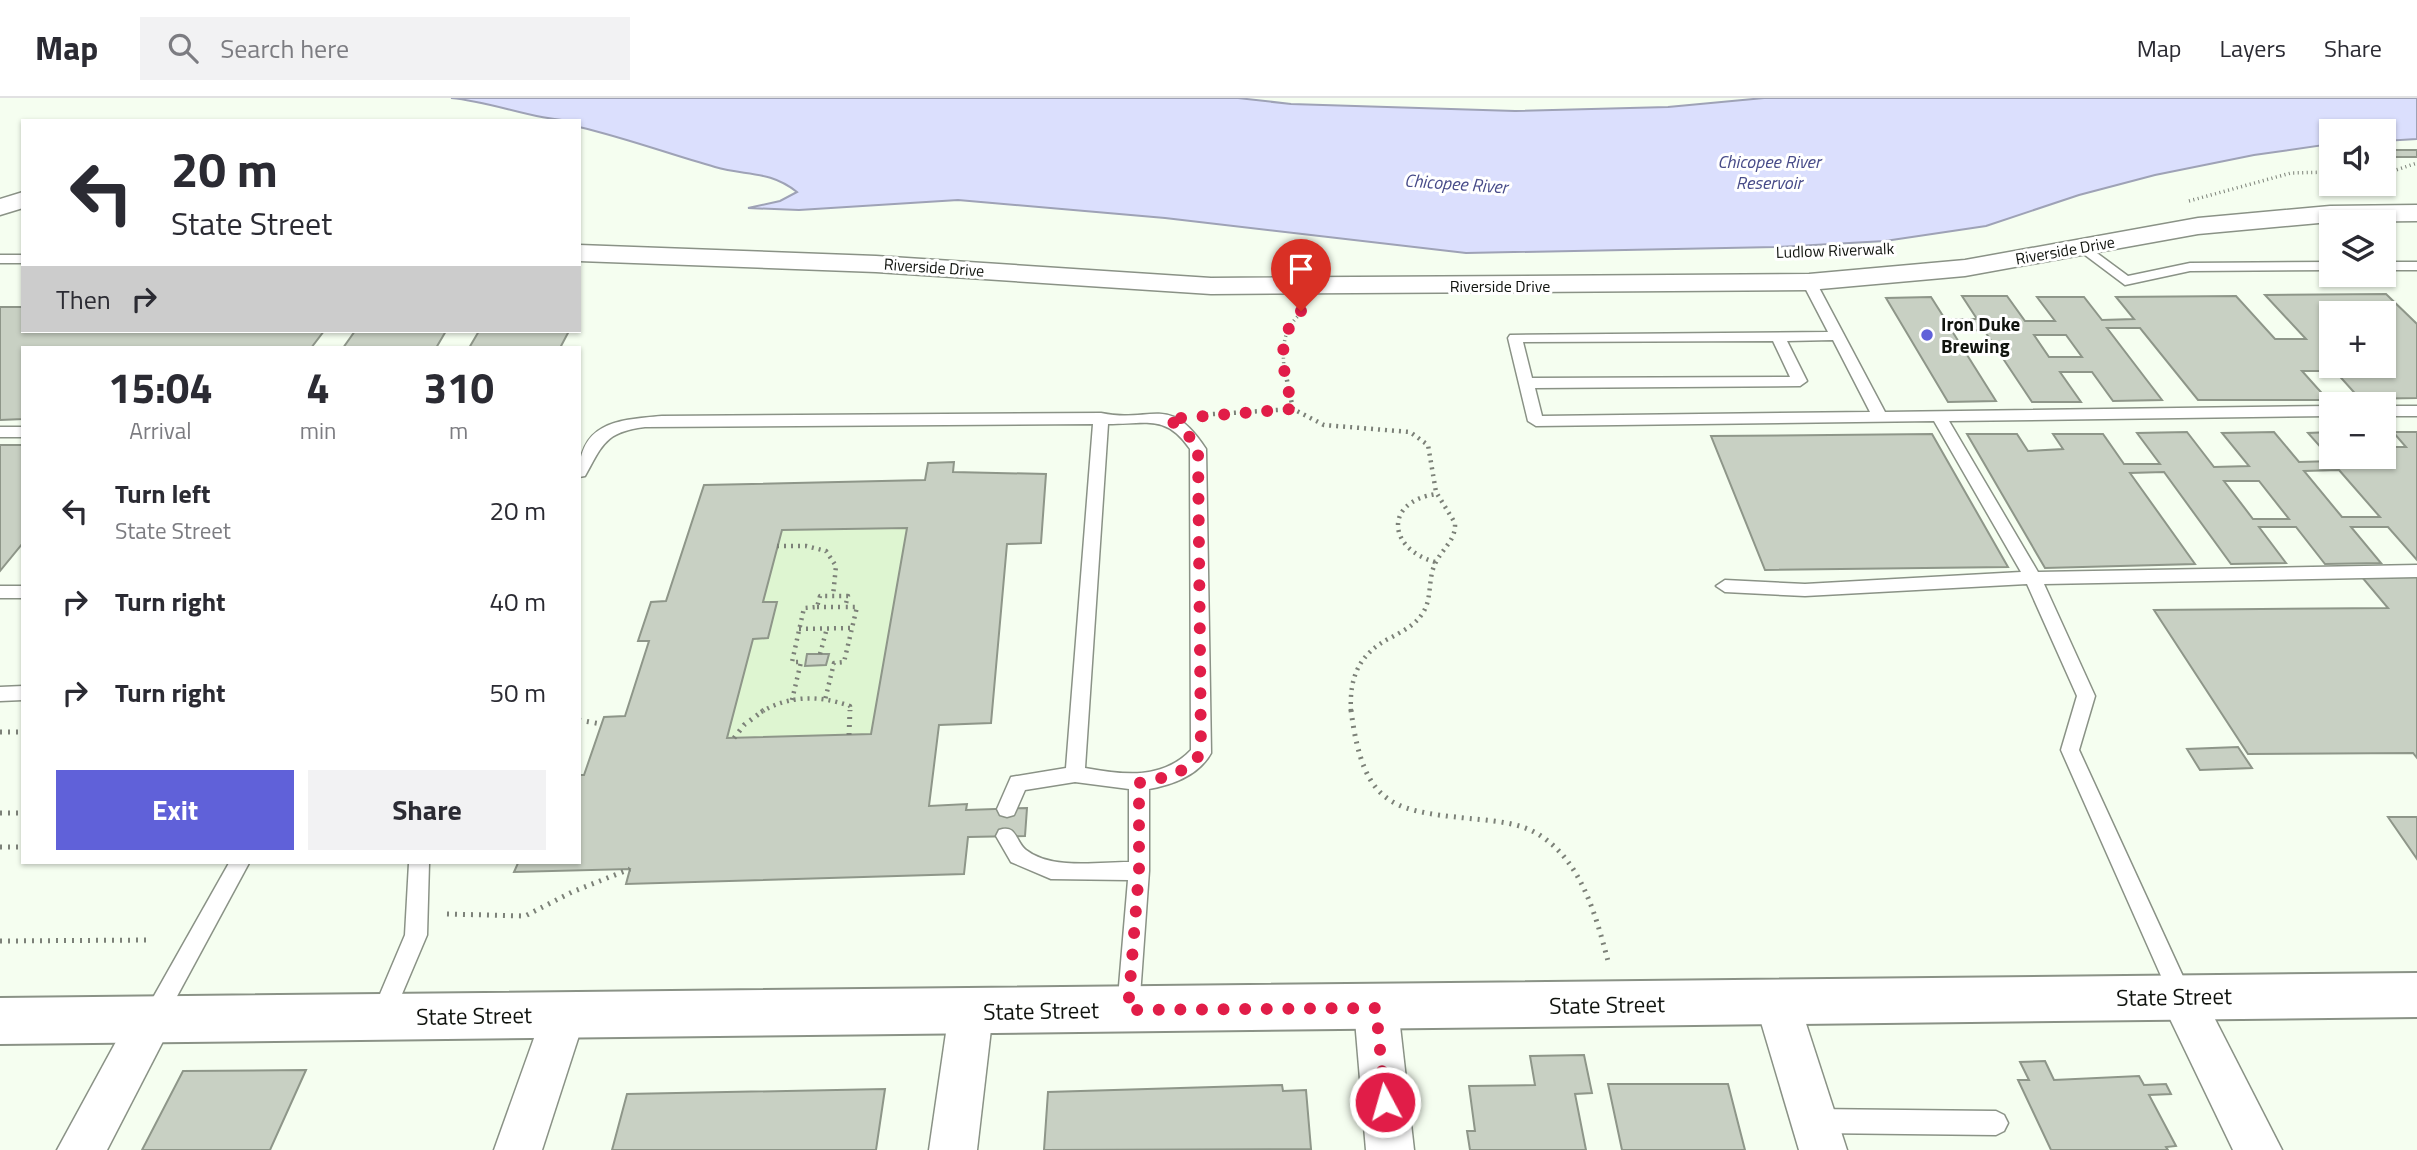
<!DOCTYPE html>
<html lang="en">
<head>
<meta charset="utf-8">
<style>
	body { margin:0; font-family:"Titillium Web",sans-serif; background:#f2f2f3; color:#2b2b33; height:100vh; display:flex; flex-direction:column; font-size:26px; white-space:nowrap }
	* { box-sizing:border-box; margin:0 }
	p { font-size:23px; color:#7c7c81 }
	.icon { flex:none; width:38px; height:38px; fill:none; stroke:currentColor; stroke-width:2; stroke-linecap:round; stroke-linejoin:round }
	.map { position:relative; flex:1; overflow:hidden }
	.drawer { position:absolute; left:21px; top:248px; width:560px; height:518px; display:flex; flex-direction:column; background:#fff; border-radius:0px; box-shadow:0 2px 5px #0004 }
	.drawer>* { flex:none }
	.banner { position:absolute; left:21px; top:21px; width:560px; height:214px; border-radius:0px; box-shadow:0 2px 5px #0004; background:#fff; color:#2b2b33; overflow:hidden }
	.buttons { position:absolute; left:2319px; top:21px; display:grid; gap:14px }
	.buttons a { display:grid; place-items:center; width:77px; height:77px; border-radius:0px; background:#fff; box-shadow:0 2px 5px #0004; font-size:35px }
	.pin { position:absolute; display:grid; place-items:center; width:60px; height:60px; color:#fff; margin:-72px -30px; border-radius:50% 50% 50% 0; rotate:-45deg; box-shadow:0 0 7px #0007 }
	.pin .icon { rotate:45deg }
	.me { position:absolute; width:77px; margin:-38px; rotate:354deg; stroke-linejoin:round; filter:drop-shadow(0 0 5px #0008) }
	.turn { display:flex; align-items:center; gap:24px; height:147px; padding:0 35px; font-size:32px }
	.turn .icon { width:91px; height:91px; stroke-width:2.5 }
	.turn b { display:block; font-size:49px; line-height:60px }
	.then { display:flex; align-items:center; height:66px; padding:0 35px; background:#0003; gap:14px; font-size:26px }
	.eta { display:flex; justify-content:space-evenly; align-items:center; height:119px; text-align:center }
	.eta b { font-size:42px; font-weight:700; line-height:49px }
	.action { display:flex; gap:14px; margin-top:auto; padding:14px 35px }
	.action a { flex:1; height:80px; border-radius:0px; background:#6061d9; color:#fff; font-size:28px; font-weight:700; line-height:80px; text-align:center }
	.action a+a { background:#f2f2f3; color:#2b2b33 }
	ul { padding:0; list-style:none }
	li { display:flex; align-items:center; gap:21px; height:91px; padding:0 35px }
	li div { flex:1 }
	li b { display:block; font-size:26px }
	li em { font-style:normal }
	header { display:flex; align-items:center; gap:42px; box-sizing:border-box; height:98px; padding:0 35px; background:#fff; border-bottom:2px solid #e1e1e2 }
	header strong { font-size:33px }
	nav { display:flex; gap:38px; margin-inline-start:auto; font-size:24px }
	.search { width:490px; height:63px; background:#f2f2f3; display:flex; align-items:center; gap:18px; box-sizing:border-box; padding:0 24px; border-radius:0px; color:#7c7c81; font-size:26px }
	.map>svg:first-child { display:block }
	.green { fill:#def5d1 }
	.water { fill:#dbdffd; stroke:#9ea2b6; stroke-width:2 }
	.building { fill:#c8d0c3; stroke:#8e9689; stroke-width:2; fill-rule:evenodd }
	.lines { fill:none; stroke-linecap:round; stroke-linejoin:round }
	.service-casing { stroke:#8a9286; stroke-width:3 }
	.minor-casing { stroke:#8a9286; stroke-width:3 }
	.tertiary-casing { stroke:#8a9286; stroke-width:4 }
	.path-far2 { stroke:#7c8178; stroke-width:3.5; stroke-dasharray:1 3.5; stroke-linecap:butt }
	.path-far1 { stroke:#7c8178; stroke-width:4.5; stroke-dasharray:2 5; stroke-linecap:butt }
	.path { stroke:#7c8178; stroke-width:5; stroke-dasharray:2 6; stroke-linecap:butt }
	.service { fill:#fff; fill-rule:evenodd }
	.minor { fill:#fff; fill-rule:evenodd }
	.tertiary { fill:#fff; fill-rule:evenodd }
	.route { stroke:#e11d48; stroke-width:12; stroke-dasharray:0 21.6 }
	.poi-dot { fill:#6061d9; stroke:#fff; stroke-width:2.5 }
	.labels { text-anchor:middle; stroke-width:6; stroke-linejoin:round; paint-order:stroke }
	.far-street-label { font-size:16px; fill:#11140f; stroke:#fff }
	.far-water-label { font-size:18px; font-style:italic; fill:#484c89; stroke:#fff }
	.poi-label { font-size:19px; font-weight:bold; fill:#11140f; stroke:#fff; text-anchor:start }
	.near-street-label { font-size:23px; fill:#11140f; stroke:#fff }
</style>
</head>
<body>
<header>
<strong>Map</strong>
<div class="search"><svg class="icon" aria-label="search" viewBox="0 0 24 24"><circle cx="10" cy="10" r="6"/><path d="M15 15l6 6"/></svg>Search here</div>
<nav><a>Map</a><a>Layers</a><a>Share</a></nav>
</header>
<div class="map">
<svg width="2417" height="1052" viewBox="0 0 2417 1052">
	<rect width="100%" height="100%" fill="#f5fef0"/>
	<polygon class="green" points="907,430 871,636 727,640 753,541 768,540 777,504 763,504 782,432"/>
	<path class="water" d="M451 0H1238L1291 6 1515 13 1668 9 1764 0H2417V41L2384 43V33H2331V46L2254 57 2155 77 2079 97 1986 128 1885 143 1776 149 1466 155 1165 120 958 102 799 112 748 110 780 103 797 94C769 72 746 78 715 69 669 56 626 40 579 29V23C535 23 495 4 451 0Z"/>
	<g class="building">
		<polygon points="2384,52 2417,52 2417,59 2388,59"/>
		<path d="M2386 196 2417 226V300L2360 301 2335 273H2302L2328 302H2198L2140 230H2107L2162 302 2113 303 2092 274H2060L2081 304H2032L1984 232 1952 233 1996 303 1948 304 1886 200 1931 199 1945 221H1977L1962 198H2007L2025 223H2055L2037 199H2084L2102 222 2134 221 2116 199 2236 198 2275 241H2306L2265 197ZM2331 215H2384V268H2331ZM2034 237H2066L2082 259H2049Z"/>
		<polygon points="0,209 23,209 23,233 324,233 311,250 23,250 23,321 0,322"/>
		<polygon points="355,233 446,233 436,250 343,250"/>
		<polygon points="479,233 569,233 560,250 469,250"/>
		<path d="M2187 334 2214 369 2249 368 2222 335 2274 334 2299 364 2333 363 2308 335 2331 334V359H2384V349H2406L2393 334H2417V462L2388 429H2351L2381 465 2325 466 2296 429H2259L2286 465 2231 466 2164 374 2130 375 2195 466 2045 470 1967 336H2017L2028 353 2063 351 2053 336H2103L2124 366H2160L2137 335ZM2339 372 2380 419H2342L2304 373ZM2224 383H2259L2289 421H2253Z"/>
		<polygon points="1932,336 2008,469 1765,472 1711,338"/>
		<polygon points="0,347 23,347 23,445 0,473"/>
		<path d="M954 364 953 374 1046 376 1041 445 1007 446 991 625 939 627 929 708 967 706 966 712 1027 710 1025 738 968 739 964 776 626 786 630 771 514 774 518 765H579V677H584L604 619 625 618 649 543H638L651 504 666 503 704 387 925 382 928 365ZM907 430 871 636 727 640 753 541 768 540 777 504H763L782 432Z"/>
		<polygon points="2417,477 2417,660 2413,655 2248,656 2154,512 2388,510 2361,478"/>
		<polygon points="807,556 829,556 826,567 805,568"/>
		<polygon points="2238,649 2252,670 2200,672 2187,651"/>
		<polygon points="2388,719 2417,719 2417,761"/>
		<polygon points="1584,957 1592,995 1575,996 1586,1052 1470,1052 1467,1033 1475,1033 1469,988 1535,987 1530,958"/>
		<polygon points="2045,963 2054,982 2139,978 2144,987 2166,986 2171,996 2149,997 2176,1048 2166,1049 2168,1052 2051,1052 2018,982 2029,982 2020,964"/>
		<polygon points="306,972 270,1052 142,1052 183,973"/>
		<polygon points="1608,986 1728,986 1745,1052 1622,1052"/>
		<polygon points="1282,987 1283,993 1306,992 1311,1051 1044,1052 1048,994"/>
		<polygon points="885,991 876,1052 612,1052 627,996"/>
	</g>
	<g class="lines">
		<g class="service-casing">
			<g id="service">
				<polygon points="2082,144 2128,178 2190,165 2331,164 2331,172 2190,173 2125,187 2077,151 2077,145"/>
				<rect x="0" y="157" width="23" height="8"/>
				<rect x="2384" y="164" width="33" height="8"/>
				<path d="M1809 180 1816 184 1885 314 2331 308V318L1949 323 2038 474 2417 467V479L2044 486 2095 598 2079 652 2192 898 2189 905 2181 908 2173 905 2061 652 2077 598 2027 486 1805 498 1725 494 1716 488 1725 482 1805 486 2021 474 1934 323 1536 328 1528 323 1508 240 1510 237 1828 234 1802 184ZM1833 242 1870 314 1542 318 1535 290 1800 288 1807 283 1787 243ZM1773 243 1790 279 1532 280 1523 244Z"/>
				<rect x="2384" y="308" width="33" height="10"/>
				<path d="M1101 315C1152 326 1169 294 1206 351L1211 655C1199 677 1172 687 1149 691V773L1139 912 1136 919 1128 922 1120 919 1117 912 1128 782 1051 781 1011 764 996 738 999 732C1017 726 1015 743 1026 752 1051 772 1099 764 1129 764V691L1075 684 1025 692 1014 717 1007 719 1000 717 997 711 1011 679 1066 670 1093 326 645 329C605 334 603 346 585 378L579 379C579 324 617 322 662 318ZM1108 326C1147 326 1166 316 1190 351L1191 652C1162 682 1124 677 1085 670Z"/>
				<rect x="0" y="329" width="23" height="10"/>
				<rect x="0" y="488" width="23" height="12"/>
				<polygon points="23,588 23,602 0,603 0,589"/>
				<polygon points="229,765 249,765 162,926 154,929 146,926 143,919 146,912"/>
				<polygon points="409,765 429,765 427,837 391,922 383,925 375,922 372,915 405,837"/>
				<polygon points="1814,1011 1996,1013 2004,1017 2008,1025 2004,1033 1996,1037 1814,1035 1806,1031 1802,1023 1806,1015"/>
			</g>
		</g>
		<g class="minor-casing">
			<g id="minor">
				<polygon points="23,94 23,110 0,117 0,101"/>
				<polygon points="2417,107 2417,123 2330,124 2198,136 1965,178 1809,192 1211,196 876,174 579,163 579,147 876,158 1211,180 1809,176 1965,162 2198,120 2330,108"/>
				<polygon points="2181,878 2196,884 2282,1052 2233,1052 2159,898 2166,884"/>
				<polygon points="1777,884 1792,890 1799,904 1847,1052 1799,1052 1755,904 1762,890"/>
				<polygon points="1376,889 1392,895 1398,910 1414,1052 1366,1052 1354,910 1360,895"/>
				<polygon points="971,893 987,899 993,914 977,1052 929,1052 949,914 955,899"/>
				<polygon points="564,895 580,901 586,916 542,1052 494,1052 548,901"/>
				<polygon points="152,901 168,907 174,922 107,1052 57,1052 136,907"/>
			</g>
		</g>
		<g class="tertiary-casing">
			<polygon id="tertiary" points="2417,875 2417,919 0,946 0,900"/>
		</g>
		<g class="path-far2">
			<polyline points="2384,76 2417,65"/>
			<polyline points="2189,103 2291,75 2331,74"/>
			<path d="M1284 270C1282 245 1284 228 1305 212"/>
		</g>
		<g class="path-far1">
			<path d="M1284 268 1293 311 1324 327 1410 334 1428 347 1436 394 1455 425C1456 442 1443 450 1436 464 1427 480 1433 501 1422 516 1415 527 1403 533 1392 539 1359 555 1349 579 1351 614"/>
			<polyline points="1199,317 1293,311"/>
			<polyline points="777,448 806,448 826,453 836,468 833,498"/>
			<path d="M1435 464C1388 451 1383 404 1436 396"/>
			<polyline points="817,509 845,509"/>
			<polyline points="799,531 852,530"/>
			<polyline points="820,556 827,530"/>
			<polyline points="792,602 801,564 792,564 804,510 817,509 820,498 848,498 845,509 857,509 844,564 834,565 825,602"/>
			<path d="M761 614C790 597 819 597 850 608V614"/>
		</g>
		<g class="path">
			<path d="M1351 612C1364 714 1396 713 1485 722 1504 724 1525 727 1541 738 1582 765 1596 818 1608 863"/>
			<polyline points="579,622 601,626"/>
			<polyline points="0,634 23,634"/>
			<polyline points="849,637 850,612"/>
			<polyline points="734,640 744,627 764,612"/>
			<polyline points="0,715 23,715"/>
			<polyline points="0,749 23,749"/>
			<polyline points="447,816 525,818 572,794 630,771"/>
			<polyline points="0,843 149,842"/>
		</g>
		<use href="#service" class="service"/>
		<use href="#minor" class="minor"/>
		<use href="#tertiary" class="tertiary"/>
	</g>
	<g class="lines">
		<path class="route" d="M1301 213C1273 243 1284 274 1293 311L1167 321 1184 331 1198 351 1201 655C1184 677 1166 679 1139 685V773L1128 912 1376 910 1385 1004"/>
	</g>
	<circle class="poi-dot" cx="1927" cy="237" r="7"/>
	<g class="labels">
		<g class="far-street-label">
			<text transform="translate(1835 152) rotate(-2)" y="6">Ludlow Riverwalk</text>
			<text transform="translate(2065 152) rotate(-10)" y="6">Riverside Drive</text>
			<text transform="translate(934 169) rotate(4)" y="6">Riverside Drive</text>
			<text x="1500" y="194">Riverside Drive</text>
		</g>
		<g class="far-water-label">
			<text x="1769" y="70">Chicopee River<tspan x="1769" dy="21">Reservoir</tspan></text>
			<text transform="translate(1456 86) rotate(4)" y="6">Chicopee River</text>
		</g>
		<g class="poi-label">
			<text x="1941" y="233">Iron Duke<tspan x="1941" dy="22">Brewing</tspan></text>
		</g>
		<g class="near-street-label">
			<text transform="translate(2174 899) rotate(-1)" y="8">State Street</text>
			<text transform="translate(1607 907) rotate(-1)" y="8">State Street</text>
			<text transform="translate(1041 913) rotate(-1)" y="8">State Street</text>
			<text transform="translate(474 918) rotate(-1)" y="8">State Street</text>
		</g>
	</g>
</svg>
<div class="buttons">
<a><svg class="icon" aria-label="sound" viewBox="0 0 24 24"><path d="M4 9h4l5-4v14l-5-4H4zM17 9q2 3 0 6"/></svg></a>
<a><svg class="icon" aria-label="layers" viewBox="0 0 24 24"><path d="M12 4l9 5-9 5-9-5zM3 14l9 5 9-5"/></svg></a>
<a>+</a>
<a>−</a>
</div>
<div class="pin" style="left:1301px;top:213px;background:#d93025"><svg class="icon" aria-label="arrive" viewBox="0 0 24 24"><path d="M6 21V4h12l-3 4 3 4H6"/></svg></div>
<svg class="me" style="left:1385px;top:1004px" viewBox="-20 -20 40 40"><circle r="17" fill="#e11d48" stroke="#fff" stroke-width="3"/><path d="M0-11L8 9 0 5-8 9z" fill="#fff"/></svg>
<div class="banner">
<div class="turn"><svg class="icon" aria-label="left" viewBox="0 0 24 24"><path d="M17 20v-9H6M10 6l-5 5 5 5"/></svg><div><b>20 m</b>State Street</div></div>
<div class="then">Then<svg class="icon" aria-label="right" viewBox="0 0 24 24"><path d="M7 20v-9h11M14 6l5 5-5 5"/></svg></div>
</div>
<section class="drawer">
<div class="eta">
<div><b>15:04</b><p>Arrival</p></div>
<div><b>4</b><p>min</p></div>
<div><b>310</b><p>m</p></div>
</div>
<ul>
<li><svg class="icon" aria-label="left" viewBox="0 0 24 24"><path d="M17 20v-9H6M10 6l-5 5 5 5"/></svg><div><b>Turn left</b><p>State Street</p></div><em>20 m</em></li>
<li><svg class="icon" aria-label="right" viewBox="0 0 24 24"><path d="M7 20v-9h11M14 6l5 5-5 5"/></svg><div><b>Turn right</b></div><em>40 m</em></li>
<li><svg class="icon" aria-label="right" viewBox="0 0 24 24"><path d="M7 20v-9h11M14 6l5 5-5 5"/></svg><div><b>Turn right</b></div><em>50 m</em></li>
</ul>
<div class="action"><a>Exit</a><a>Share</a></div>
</section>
</div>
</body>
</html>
